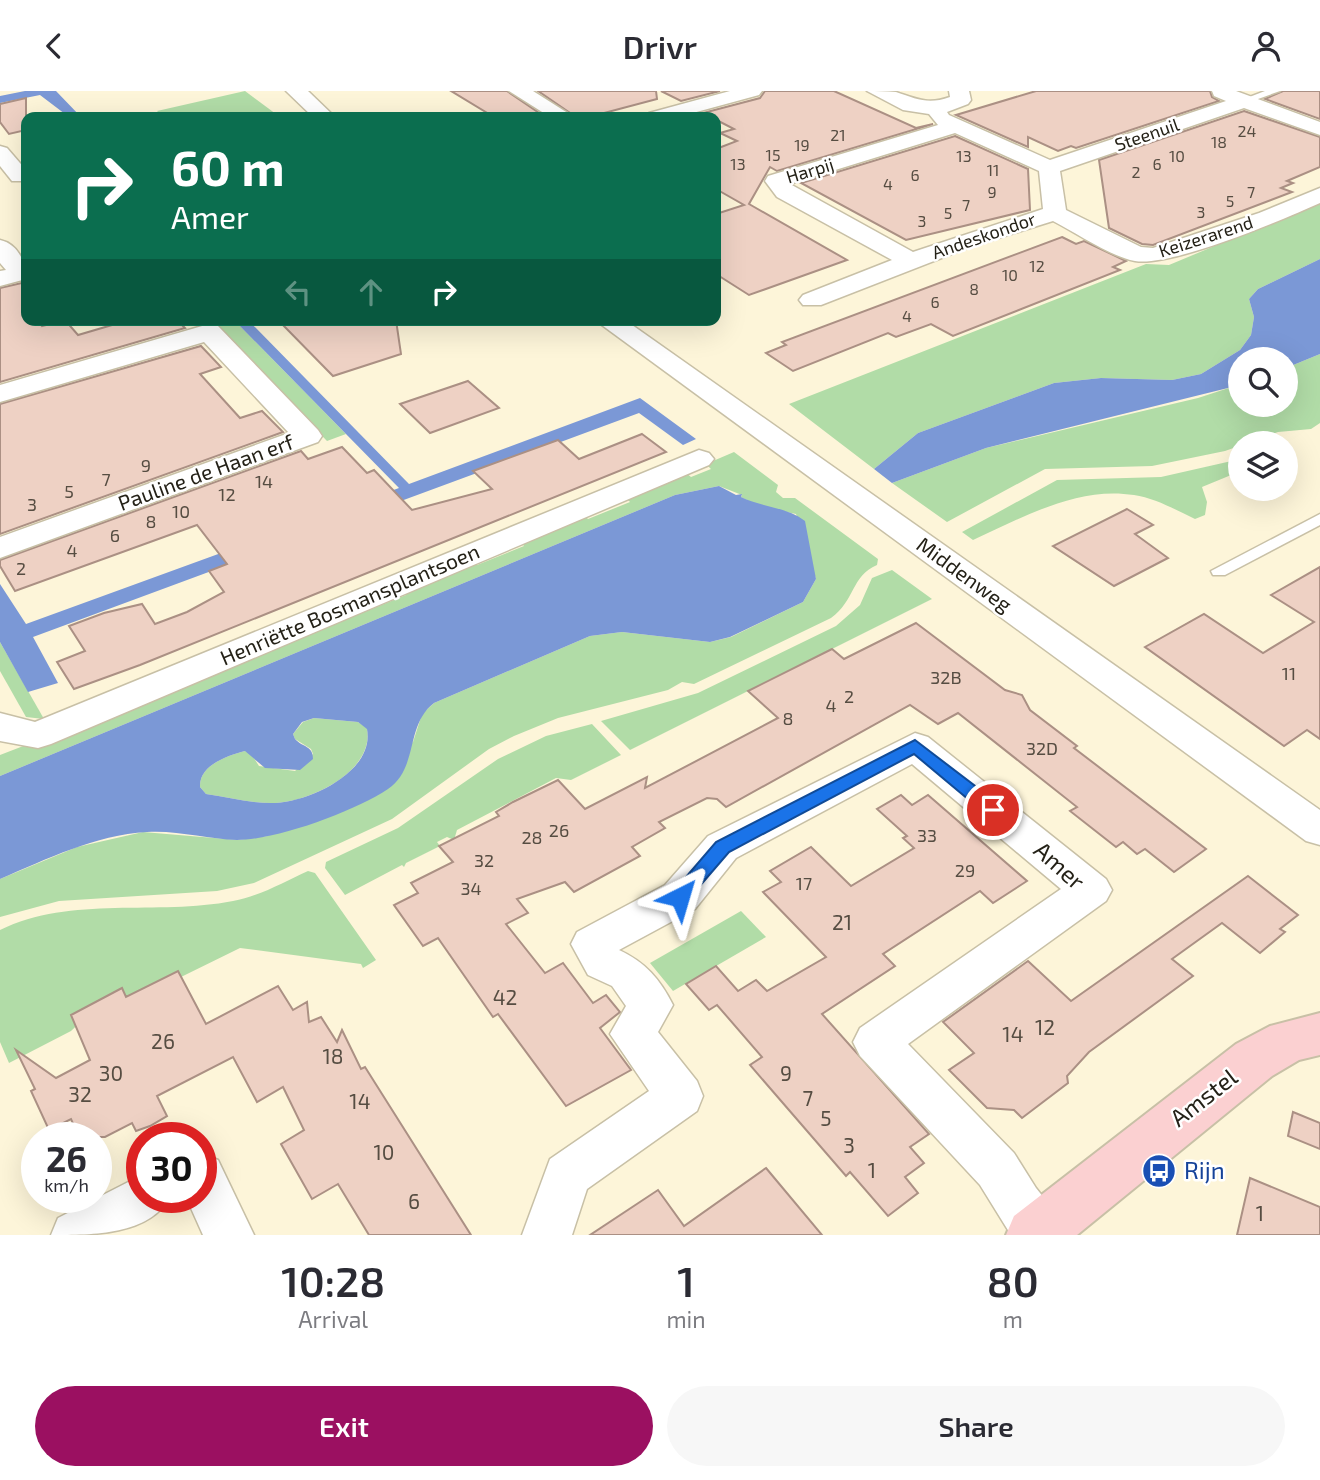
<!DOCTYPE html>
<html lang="en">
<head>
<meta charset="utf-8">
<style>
	body { margin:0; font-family:"Exo 2",sans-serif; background:#f7f7f7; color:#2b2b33; height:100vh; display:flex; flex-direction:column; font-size:26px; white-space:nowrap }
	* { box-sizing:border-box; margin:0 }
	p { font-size:23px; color:#7c7c81 }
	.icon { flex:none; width:38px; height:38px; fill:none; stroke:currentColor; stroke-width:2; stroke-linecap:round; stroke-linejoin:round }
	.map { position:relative; height:1144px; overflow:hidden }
	.side { display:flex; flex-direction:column; background:#fff; flex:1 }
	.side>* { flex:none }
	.top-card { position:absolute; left:21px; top:21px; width:700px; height:214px; border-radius:14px; box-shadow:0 7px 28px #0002; background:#0b6e4f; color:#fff; overflow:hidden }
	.tools { position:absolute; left:1228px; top:256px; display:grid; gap:14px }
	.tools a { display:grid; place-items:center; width:70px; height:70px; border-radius:50%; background:#fff; box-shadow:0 7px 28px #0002; font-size:35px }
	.speed { position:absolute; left:21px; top:1031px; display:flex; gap:14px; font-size:35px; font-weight:700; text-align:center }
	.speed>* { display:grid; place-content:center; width:91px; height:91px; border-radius:50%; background:#fff; box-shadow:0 7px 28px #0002; line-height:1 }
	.speed small { font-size:18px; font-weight:400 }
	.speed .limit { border:10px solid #d22; background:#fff; color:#111 }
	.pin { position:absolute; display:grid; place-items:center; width:60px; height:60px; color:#fff; margin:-30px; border:4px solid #fff; border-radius:50%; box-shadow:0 2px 7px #0007 }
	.me { position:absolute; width:77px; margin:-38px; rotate:40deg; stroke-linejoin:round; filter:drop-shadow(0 0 5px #0008) }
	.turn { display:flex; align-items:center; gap:24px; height:147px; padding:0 35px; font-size:32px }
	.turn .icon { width:91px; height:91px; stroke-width:2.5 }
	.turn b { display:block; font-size:49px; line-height:60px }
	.lanes { display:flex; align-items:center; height:66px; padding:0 35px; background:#0003; justify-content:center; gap:35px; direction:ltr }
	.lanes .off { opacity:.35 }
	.eta { display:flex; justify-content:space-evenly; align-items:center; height:119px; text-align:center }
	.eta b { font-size:42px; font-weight:600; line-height:49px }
	.action { display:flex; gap:14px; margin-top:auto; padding:14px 35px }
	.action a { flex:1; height:80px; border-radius:42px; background:#9b1061; color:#fff; font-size:28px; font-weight:600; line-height:80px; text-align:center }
	.action a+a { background:#f7f7f7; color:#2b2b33 }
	header { display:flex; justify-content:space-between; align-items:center; height:91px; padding:0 35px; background:#fff; font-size:32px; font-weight:600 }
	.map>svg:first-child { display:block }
	.green { fill:#b1dca7 }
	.water { fill:#7b98d6; fill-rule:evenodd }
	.building { fill:#eed1c4; stroke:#ab9084; stroke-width:2 }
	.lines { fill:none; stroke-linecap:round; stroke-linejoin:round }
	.lane-casing { stroke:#c8c0a6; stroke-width:3 }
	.street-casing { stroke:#c8c0a6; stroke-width:3 }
	.secondary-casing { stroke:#c8c0a6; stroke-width:4 }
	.lane { fill:#fff; fill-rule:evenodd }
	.street { fill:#fff; fill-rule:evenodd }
	.secondary { fill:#fbd0d1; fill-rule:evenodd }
	.route { fill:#1a73e8; stroke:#114b97; stroke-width:2 }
	.labels { text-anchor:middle; stroke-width:5; stroke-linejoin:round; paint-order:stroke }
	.far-number-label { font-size:16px; fill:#564d42 }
	.far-street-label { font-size:18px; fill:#242117; stroke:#fff }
	.number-label { font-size:18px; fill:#564d42 }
	.street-label { font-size:21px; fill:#242117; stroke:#fff }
	.near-number-label { font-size:21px; fill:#564d42 }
	.near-street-label { font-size:24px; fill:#242117; stroke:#fff }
	.near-transit-label { font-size:24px; fill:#164399; stroke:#fff; text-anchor:start }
</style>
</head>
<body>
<header><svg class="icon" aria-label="back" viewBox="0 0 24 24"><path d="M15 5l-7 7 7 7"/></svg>Drivr<svg class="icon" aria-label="person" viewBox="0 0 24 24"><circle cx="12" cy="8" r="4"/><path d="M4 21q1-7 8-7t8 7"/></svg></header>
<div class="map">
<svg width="1320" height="1144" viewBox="0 0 1320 1144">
	<rect width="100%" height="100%" fill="#fdf5d9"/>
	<g class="green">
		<polygon points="245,0 280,26 163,26 157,20"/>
		<polygon points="1320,111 1320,168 1258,198 1249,208 1254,226 1251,244 1240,259 1201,283 1172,289 1101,287 1054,292 918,342 874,378 789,313 1146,173 1169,174"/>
		<polygon points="226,229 234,229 346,343 327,350 214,233"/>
		<polygon points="1320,263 1320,332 1311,338 1278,341 1225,360 1152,375 1045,378 947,431 892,392 986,357 1198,307 1241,293 1241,313 1286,313 1286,277"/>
		<path d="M734 361 778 394 776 401 783 407H795L878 468 877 474C851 485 855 510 831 527L694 593 682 591 668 599 558 627 514 645 489 658 392 728 254 792 217 800 59 810 0 826V788L77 756 143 741 238 749 268 745 413 651 422 623 434 612 590 545 622 541 710 551 731 546 803 511 816 488 796 423 758 415 741 406 742 404 719 395 675 404 0 685V664L280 556 352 519 357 524 406 504 402 499 472 470 477 474 524 455 520 450 584 424 588 428 630 411 626 407 686 382 691 386 711 378 706 373Z"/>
		<path d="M1236 369 1241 378 1236 382 1202 396 1207 411 1205 424 1195 428C1176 419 1155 407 1134 404 1077 395 1024 426 973 449L962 441 1057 389 1161 386Z"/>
		<polygon points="892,479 932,508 630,659 601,630 698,602 836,535 860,514 872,487"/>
		<polygon points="0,551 44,628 26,626 0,580"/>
		<path d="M314 627 358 631 367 637C375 680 311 710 276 712 253 713 229 706 206 703L200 696C199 674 227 665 245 660L250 661 259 675 295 680 313 663 311 658 295 648 293 643 303 631Z"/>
		<polygon points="592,633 621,664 571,689 556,687 457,739 454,749 447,746 437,751 440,755 406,772 404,776 402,774 345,804 325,777 326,771 398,737 498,668 546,645"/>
		<path d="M308 780 315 782 376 869 363 877 361 873 240 857 181 886 126 906 122 898 110 903 71 940 9 972 0 951V839C72 804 157 825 233 810 260 805 284 791 308 780Z"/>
		<polygon points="741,820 766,846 673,900 650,872"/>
	</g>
	<g class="water">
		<polygon points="25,0 56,0 81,26 69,26 40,4 0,12 0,5"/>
		<polygon points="1320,168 1320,263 1286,277 1286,268 1241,268 1240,294 986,357 892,392 874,378 918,342 1054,292 1101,287 1172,289 1201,283 1240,259 1251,244 1254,226 1249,208 1258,198"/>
		<polygon points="234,229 248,229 409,393 640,307 696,348 683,354 639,322 33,546 58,592 28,601 0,551 0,493 26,533 399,397"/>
		<path d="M719 395 736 404 742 403 741 406C761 416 787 416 805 430L816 488 803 511 730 546 710 551 622 541 590 545 434 612C405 634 419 677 388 698 355 720 277 749 237 749 207 748 177 739 147 741 95 744 47 768 0 788V685L675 404ZM314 627 358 631 367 638C375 680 311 710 276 712 253 713 229 706 206 703L200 696C199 674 227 665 245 660L265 677 300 679 313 668C313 654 303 657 295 648L293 643 302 631Z"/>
	</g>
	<g class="building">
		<polygon points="451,0 507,0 545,26 494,26"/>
		<polygon points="538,0 656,0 657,8 589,26 576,26"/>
		<polygon points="661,0 720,0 681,10"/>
		<polygon points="765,0 834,0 916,37 933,33 777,80 770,76 749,113 847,169 749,204 716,183 716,123 744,114 716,98 716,58 737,50 720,42 734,38 703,22 760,7"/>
		<polygon points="1036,0 1210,0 1212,6 1219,10 1076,57 1071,55 1058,60 1028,46 1028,56 956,24"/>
		<polygon points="1283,0 1320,0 1320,28 1265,8"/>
		<polygon points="26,7 26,39 9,43 0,31 0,13"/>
		<polygon points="1244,20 1320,46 1320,76 1287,90 1293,92 1281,97 1292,101 1153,154 1142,153 1109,137 1099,69"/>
		<polygon points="955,45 1028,78 1030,119 906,149 801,92"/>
		<polygon points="1062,146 1076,153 1084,150 1126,170 1113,176 1120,179 953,245 931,233 896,246 888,242 793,280 766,262 786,254 782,251"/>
		<polygon points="26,191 26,229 37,229 42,235 65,229 78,244 129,229 177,229 185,237 0,291 0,197"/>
		<polygon points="278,229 396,229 401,263 333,285"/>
		<polygon points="201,255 221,276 200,283 240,327 262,320 283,341 0,443 0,313"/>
		<polygon points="468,290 499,317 430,342 400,313"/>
		<polygon points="642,343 666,361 140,574 74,598 57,571 85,560 69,535 104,522 142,513 155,533 187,521 224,501 209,480 227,473 197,434 15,500 0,475 0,469 301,360 308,368 342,356 367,382 374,379 412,419 492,398 473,380 558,349 579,368"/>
		<polygon points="1127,418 1153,434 1135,443 1168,467 1114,495 1053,455"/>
		<polygon points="1320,476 1320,648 1307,639 1284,655 1145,556 1204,523 1263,562 1314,531 1271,504"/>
		<polygon points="916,532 1005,599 1022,604 1030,619 1077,655 1074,657 1206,758 1174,781 1145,758 1137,763 1123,751 1116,756 1070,720 1077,716 958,622 938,633 910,614 726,716 717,708 707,707 659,731 665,737 632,756 640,765 574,801 565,791 517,808 528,822 506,833 545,882 563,872 593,912 606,904 620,921 600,937 631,979 566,1015 498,923 493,926 438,847 423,855 394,814 418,802 411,792 453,771 439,755 499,725 496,721 513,711 558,689 585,718 647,686 645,697 778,627 748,600 832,558 844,568"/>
		<polygon points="901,704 912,714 928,704 1027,790 993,812 980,800 883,863 895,875 822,923 929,1043 910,1056 924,1072 905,1086 918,1102 888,1125 850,1081 846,1085 750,974 762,966 717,914 709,919 686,893 716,875 738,900 756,889 767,900 826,866 763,801 781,791 770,780 811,756 851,795 914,757 903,747 907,745 877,718"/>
		<polygon points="1248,785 1298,824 1280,838 1285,841 1260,862 1222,832 1172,868 1193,885 1089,961 1067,985 1068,992 1022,1027 1014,1019 987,1017 949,979 974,962 943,931 1028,870 1071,910"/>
		<polygon points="178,880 206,933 278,895 293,919 307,911 309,931 321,926 337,951 342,939 361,978 365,976 471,1144 369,1144 338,1093 312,1108 281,1053 304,1039 283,996 257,1011 233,966 157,1005 167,1025 150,1035 136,1040 132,1032 105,1046 79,1046 71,1028 49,1039 31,1000 35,998 16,959 56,987 90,969 71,924 122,897 126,906"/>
		<polygon points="1293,1021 1320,1032 1320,1058 1288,1045"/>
		<polygon points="766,1077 822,1144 590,1144 658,1099 684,1135"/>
		<polygon points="1250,1087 1320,1116 1320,1144 1237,1144"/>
	</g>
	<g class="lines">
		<g class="lane-casing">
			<g id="lane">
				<polygon points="1265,0 1280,0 1244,13 1239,10"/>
				<polygon points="1320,423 1320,434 1225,484 1213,484 1211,480"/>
			</g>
		</g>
		<g class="street-casing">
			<g id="street">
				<polygon points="286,0 308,0 335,26 313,26"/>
				<polygon points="509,0 533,0 574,26 550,26"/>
				<polygon points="730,0 762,0 759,4 678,26 646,26 649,22"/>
				<path d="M867 0C876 0 887 0 896 1 917 8 928 14 950 6L949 0H969L971 9 968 13 947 21 949 24 1050 69 1226 10 1214 5 1212 0H1236L1320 31V44L1244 17 1060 80 1066 119 1141 156 1153 157 1259 122 1320 97V112C1282 129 1172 176 1135 170 1111 166 1075 141 1053 130L970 156 821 214H803L799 209 803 204 892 169 777 106 765 90 768 85 938 34 929 23 903 19ZM955 42 1039 80 1043 118 913 161 790 93Z"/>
				<polygon points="0,55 7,57 26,79 26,90 12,90 0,75"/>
				<path d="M0 149C18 153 26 171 26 188L0 195V180L6 179 0 172Z"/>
				<polygon points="595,229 625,229 1320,719 1320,754 1306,750"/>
				<polygon points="209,233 218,235 318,339 322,345 318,351 0,467 0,446 289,342 204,251 0,311 0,294"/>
				<polygon points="699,359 709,362 714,368 709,374 51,653 38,657 0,650 0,622 35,631"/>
				<path d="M915 642 928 646 1106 788 1112 799 1106 810 908 953 1014 1062 1036 1097 1060 1127 1067 1144H1011L980 1094 860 965 853 951 860 937 1061 798 912 673 736 767 695 818 619 859C645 871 660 888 673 914L658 941 697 990 703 1005 697 1020 587 1098 572 1144H522L550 1068 649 1000 610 943 626 915 612 895 588 884 571 853 577 841 665 794 708 745Z"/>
				<polygon points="201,1062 218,1069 254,1144 203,1144 186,1106 201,1106"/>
				<path d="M142 1084V1106H170C149 1144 94 1144 51 1144L58 1127Z"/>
			</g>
		</g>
		<g class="secondary-casing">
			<polygon id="secondary" points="1320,922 1320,964 1299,969 1272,985 1077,1144 1006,1144 1014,1125 1236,953 1270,935"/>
		</g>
		<use href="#lane" class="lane"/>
		<use href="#street" class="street"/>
		<use href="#secondary" class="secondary"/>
	</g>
	<polygon class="route" points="915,649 1000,714 1002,719 1000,724 987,724 914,663 729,761 686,811 673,811 670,806 673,801 716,751"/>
	<defs>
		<g id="bus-disc" transform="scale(1.75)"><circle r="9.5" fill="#1a4fb4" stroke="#fff"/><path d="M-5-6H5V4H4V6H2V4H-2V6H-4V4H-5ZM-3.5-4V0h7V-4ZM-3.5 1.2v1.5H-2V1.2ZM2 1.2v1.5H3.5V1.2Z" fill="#fff"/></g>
	</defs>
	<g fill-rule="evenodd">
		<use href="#bus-disc" x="1159" y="1080"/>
	</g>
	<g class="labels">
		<g class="far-number-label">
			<text x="1247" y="46">24</text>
			<text x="838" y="50">21</text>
			<text x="1219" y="57">18</text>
			<text x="802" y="60">19</text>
			<text x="773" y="70">15</text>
			<text x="964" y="71">13</text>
			<text x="1177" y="71">10</text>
			<text x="738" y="79">13</text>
			<text x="1157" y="79">6</text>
			<text x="993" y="85">11</text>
			<text x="1136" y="87">2</text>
			<text x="915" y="90">6</text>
			<text x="888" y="99">4</text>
			<text x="992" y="107">9</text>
			<text x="1251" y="107">7</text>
			<text x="1230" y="116">5</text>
			<text x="966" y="120">7</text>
			<text x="1201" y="127">3</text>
			<text x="948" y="128">5</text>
			<text x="922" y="136">3</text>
			<text x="1037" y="181">12</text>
			<text x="1010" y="190">10</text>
			<text x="974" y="204">8</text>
			<text x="935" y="217">6</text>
			<text x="907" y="231">4</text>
		</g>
		<g class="far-street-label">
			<text transform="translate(1147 44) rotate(-19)" y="6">Steenuil</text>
			<text transform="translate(810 80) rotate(-17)" y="6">Harpij</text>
			<text transform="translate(984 145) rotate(-19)" y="6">Andeskondor</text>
			<text transform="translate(1206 146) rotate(-18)" y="6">Keizerarend</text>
		</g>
		<g class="number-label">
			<text x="146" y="381">9</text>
			<text x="106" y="395">7</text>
			<text x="264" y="397">14</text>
			<text x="69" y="407">5</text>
			<text x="227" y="410">12</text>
			<text x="32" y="420">3</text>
			<text x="181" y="427">10</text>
			<text x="151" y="437">8</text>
			<text x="115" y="451">6</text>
			<text x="72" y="466">4</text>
			<text x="21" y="484">2</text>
			<text x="1289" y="589">11</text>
			<text x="946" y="593">32B</text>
			<text x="849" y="612">2</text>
			<text x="831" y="621">4</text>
			<text x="788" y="634">8</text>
			<text x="1042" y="664">32D</text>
			<text x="559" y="746">26</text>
			<text x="927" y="751">33</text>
			<text x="532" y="753">28</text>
			<text x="484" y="776">32</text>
			<text x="965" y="786">29</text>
			<text x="804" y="799">17</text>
			<text x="471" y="804">34</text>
		</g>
		<g class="street-label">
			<text transform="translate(206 382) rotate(-20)" y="7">Pauline de Haan erf</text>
			<text transform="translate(964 484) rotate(36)" y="7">Middenweg</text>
			<text transform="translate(350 514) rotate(-23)" y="7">Henriëtte Bosmansplantsoen</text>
		</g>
		<g class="near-number-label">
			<text x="842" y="839">21</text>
			<text x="505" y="914">42</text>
			<text x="1045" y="944">12</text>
			<text x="1013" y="951">14</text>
			<text x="163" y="958">26</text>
			<text x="333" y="973">18</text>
			<text x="111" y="990">30</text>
			<text x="786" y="990">9</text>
			<text x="80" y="1011">32</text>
			<text x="808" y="1015">7</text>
			<text x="360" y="1018">14</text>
			<text x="826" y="1035">5</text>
			<text x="849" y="1062">3</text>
			<text x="384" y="1069">10</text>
			<text x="872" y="1087">1</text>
			<text x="414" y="1118">6</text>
			<text x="1260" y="1130">1</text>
		</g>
		<g class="near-street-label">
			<text transform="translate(1059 775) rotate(42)" y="8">Amer</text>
			<text transform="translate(1204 1007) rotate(-38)" y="8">Amstel</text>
		</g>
		<g class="near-transit-label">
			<text x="1184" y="1088">Rijn</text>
		</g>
	</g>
</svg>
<div class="tools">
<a><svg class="icon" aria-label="search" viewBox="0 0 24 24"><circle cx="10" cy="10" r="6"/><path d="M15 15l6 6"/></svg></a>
<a><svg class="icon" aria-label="layers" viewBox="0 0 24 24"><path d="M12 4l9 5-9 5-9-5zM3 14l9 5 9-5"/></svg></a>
</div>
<div class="speed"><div>26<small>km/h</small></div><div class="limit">30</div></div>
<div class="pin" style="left:993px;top:719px;background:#d93025"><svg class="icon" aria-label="arrive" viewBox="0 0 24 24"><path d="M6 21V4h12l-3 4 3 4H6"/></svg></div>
<svg class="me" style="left:680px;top:806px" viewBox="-20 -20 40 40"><path d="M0-17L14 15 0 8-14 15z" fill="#1a73e8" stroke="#fff" stroke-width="4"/></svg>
<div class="top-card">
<div class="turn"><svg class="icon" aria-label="right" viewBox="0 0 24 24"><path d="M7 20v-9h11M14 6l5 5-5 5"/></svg><div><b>60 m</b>Amer</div></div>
<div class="lanes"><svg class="icon off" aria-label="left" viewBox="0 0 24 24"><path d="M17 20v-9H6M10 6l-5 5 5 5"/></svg><svg class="icon off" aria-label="ahead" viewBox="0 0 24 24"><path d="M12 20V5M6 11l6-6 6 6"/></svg><svg class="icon" aria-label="right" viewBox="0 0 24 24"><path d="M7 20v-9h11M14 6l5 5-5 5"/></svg></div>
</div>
</div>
<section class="side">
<div class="eta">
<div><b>10:28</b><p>Arrival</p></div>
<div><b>1</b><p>min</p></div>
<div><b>80</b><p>m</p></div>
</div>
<div class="action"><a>Exit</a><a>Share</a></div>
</section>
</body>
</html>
